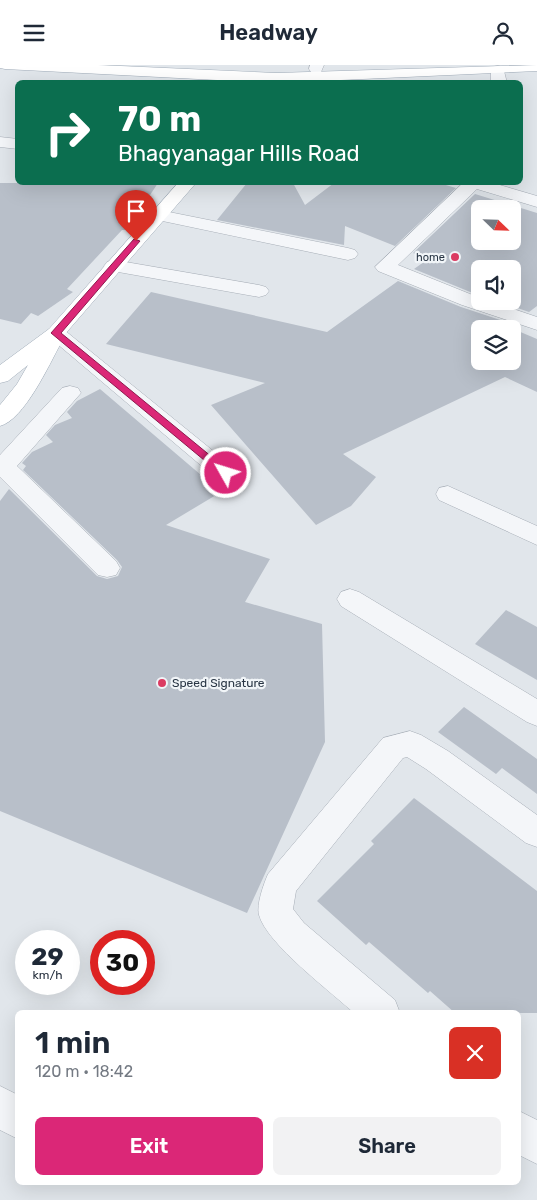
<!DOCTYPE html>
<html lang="en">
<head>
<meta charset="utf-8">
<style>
	body { margin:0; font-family:Rubik,sans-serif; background:#f2f2f3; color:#1f2937; height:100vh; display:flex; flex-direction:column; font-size:19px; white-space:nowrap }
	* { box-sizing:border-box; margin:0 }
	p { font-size:16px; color:#747a83 }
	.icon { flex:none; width:28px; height:28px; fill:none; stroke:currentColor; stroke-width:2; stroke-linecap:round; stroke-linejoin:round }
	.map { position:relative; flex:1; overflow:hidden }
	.drawer { position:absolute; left:15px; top:945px; width:506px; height:175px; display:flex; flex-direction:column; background:#fff; border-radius:8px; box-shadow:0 5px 20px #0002 }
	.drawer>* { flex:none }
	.guide { position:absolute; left:15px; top:15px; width:508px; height:105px; border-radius:8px; box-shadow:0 5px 20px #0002; background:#0b6e4f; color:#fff; overflow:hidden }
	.needle { width:32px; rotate:113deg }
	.tools { position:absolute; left:471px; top:135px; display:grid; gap:10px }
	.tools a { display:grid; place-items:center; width:50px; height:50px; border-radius:8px; background:#fff; box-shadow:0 5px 20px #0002; font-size:25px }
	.speed { position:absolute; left:15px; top:865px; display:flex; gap:10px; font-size:25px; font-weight:700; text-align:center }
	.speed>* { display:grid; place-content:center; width:65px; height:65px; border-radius:50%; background:#fff; box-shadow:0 5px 20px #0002; line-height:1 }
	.speed small { font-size:12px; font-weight:400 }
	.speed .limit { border:8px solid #d22; background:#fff; color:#111 }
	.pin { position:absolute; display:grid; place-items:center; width:42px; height:42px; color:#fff; margin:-51px -21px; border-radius:50% 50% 50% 0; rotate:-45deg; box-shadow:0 0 5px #0007 }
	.pin .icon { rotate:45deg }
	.me { position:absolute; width:55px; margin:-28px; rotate:309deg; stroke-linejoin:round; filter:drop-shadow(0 0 4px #0008) }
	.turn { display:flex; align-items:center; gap:18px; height:105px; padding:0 20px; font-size:22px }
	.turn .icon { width:65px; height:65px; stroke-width:2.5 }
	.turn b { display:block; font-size:35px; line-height:42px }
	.round { display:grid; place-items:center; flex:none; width:52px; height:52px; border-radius:8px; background:#f2f2f3 }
	.overview { display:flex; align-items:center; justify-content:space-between; height:85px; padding:0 20px }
	h1 { font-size:30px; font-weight:600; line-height:38px }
	.cta { display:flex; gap:10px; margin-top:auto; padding:10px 20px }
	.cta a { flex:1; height:58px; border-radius:8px; background:#db2777; color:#fff; font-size:20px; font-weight:600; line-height:58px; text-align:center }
	.cta a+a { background:#f2f2f3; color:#1f2937 }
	header { display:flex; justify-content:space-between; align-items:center; height:65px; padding:0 20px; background:#fff; font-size:22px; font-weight:600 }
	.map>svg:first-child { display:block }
	.building { fill:#b8bfc9; fill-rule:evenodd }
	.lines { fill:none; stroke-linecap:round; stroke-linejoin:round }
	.minor-casing { stroke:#a6adb6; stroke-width:1 }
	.major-casing { stroke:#9fabb8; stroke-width:1 }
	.minor { fill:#f4f6f9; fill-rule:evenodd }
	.major { fill:#fff; fill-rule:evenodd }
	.route { fill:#db2777; stroke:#8e194d }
	.poi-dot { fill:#db3b62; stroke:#f1f5f8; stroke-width:2 }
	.labels { text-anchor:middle; stroke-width:4.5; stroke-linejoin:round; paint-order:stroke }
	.far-poi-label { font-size:11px; fill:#283544; stroke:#f1f5f8; text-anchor:end }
	.poi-label { font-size:12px; fill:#283544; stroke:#f1f5f8; text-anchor:start }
</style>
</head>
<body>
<header><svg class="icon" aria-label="menu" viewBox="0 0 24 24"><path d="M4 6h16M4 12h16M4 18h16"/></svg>Headway<svg class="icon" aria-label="person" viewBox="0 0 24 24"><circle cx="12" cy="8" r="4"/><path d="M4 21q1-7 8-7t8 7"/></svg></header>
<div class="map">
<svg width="537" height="1135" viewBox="0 0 537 1135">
	<rect width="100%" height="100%" fill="#e1e6eb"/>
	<g class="building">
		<polygon points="0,118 158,118 140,145 125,165 122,165 67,224 73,227 38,251 31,248 21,259 0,254"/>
		<polygon points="247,118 293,118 305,140 334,118 439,118 456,123 395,181 345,161 344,180 217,155"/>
		<path d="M475 129 537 148V241L529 247 497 236H512V204H480V231L414 204 428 194 413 188ZM480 144H512V176H480Z"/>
		<path d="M398 216 461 242 515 260 511 263 537 274V327L505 312 343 389 376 412 351 441 316 460 211 340 265 318 106 279 151 227 327 267ZM480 264H512V296H480Z"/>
		<polygon points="100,324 221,427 166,460 270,494 245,537 322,559 325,677 247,848 0,746 0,436 9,424 97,511 107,514 118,511 122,502 117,495 23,405 26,401 22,398 32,387 53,377 46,370 55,360 72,353 67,347 77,336"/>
		<polygon points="506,545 537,562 537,615 475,579"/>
		<polygon points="464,642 537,694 537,729 502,703 496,709 438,667"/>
		<polygon points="414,733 537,826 537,948 455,948 430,926 428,928 369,877 366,880 317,836 374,779 371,776"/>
	</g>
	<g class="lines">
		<g class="minor-casing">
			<g id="minor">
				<polygon points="310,0 324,0 321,7 311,7 309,4"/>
				<polygon points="498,1 503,2 507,18 491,18 491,5 493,2"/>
				<polygon points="0,72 18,74 18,84 0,82"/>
				<polygon points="463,118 493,118 537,131 537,142 477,124 398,200 480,233 480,236 490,236 537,252 537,265 462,240 378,206 375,202"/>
				<polygon points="159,145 348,183 355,185 358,189 355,193 348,195 153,154 150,150 153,146"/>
				<polygon points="114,195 259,220 266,222 269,226 266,230 259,232 107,205 104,201 107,197"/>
				<polygon points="56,262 63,264 233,402 237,408 233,414 225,416 217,414 49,272 46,268 49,264"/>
				<polygon points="70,321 78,323 81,328 17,401 116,496 120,503 116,510 107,512 98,510 0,412 0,390 62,323"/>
				<polygon points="448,421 537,461 537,480 439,435 436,429 439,423"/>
				<polygon points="350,524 359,527 537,634 537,661 527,657 341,541 337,534 341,527"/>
				<path d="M410 666 421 670 448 686 537 750V782L526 778 426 704 407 692 403 693 296 826 293 844 304 858 395 935 400 948H354C330 926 267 879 259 850 256 840 264 818 268 809L383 673Z"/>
				<polygon points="0,1021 18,1030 18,1074 0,1065"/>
				<polygon points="519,1046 537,1055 537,1099 519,1090"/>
			</g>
		</g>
		<g class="major-casing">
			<g id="major">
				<polygon points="0,0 98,0 276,8 537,0 537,6 275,18 5,4 0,3"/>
				<path d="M178 118H196L59 276 61 278C49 300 24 355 0 361V340L17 319 28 300 8 316 0 318V300L49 264Z"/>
			</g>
		</g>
		<use href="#minor" class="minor"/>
		<use href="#major" class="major"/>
	</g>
	<polygon class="route" points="134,174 140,176 61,268 229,406 229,410 222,410 51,268"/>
	<g class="poi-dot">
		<circle cx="455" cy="192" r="5"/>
		<circle cx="162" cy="618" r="5"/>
	</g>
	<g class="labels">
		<g class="far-poi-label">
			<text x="445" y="196">home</text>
		</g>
		<g class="poi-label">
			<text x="172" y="622">Speed Signature</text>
		</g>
	</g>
</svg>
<div class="tools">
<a><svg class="needle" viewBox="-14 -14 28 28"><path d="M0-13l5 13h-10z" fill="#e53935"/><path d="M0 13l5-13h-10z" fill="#747a83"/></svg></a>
<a><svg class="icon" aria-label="sound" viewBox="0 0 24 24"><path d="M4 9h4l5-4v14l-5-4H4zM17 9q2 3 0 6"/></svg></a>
<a><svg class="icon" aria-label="layers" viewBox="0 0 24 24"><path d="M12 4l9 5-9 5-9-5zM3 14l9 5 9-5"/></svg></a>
</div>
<div class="speed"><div>29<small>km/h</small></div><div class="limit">30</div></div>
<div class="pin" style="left:136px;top:176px;background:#d93025"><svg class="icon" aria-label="arrive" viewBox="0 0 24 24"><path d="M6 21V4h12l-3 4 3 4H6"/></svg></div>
<svg class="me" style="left:226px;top:408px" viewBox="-20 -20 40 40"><circle r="17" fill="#db2777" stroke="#fff" stroke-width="3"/><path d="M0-11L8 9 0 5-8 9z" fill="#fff"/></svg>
<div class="guide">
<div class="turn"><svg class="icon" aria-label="right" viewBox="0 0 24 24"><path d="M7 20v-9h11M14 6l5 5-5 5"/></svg><div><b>70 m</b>Bhagyanagar Hills Road</div></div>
</div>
<section class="drawer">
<div class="overview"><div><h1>1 min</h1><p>120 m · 18:42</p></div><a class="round" style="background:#d93025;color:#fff"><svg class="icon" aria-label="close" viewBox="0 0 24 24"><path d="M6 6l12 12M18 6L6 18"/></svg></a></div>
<div class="cta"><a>Exit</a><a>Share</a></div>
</section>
</div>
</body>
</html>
